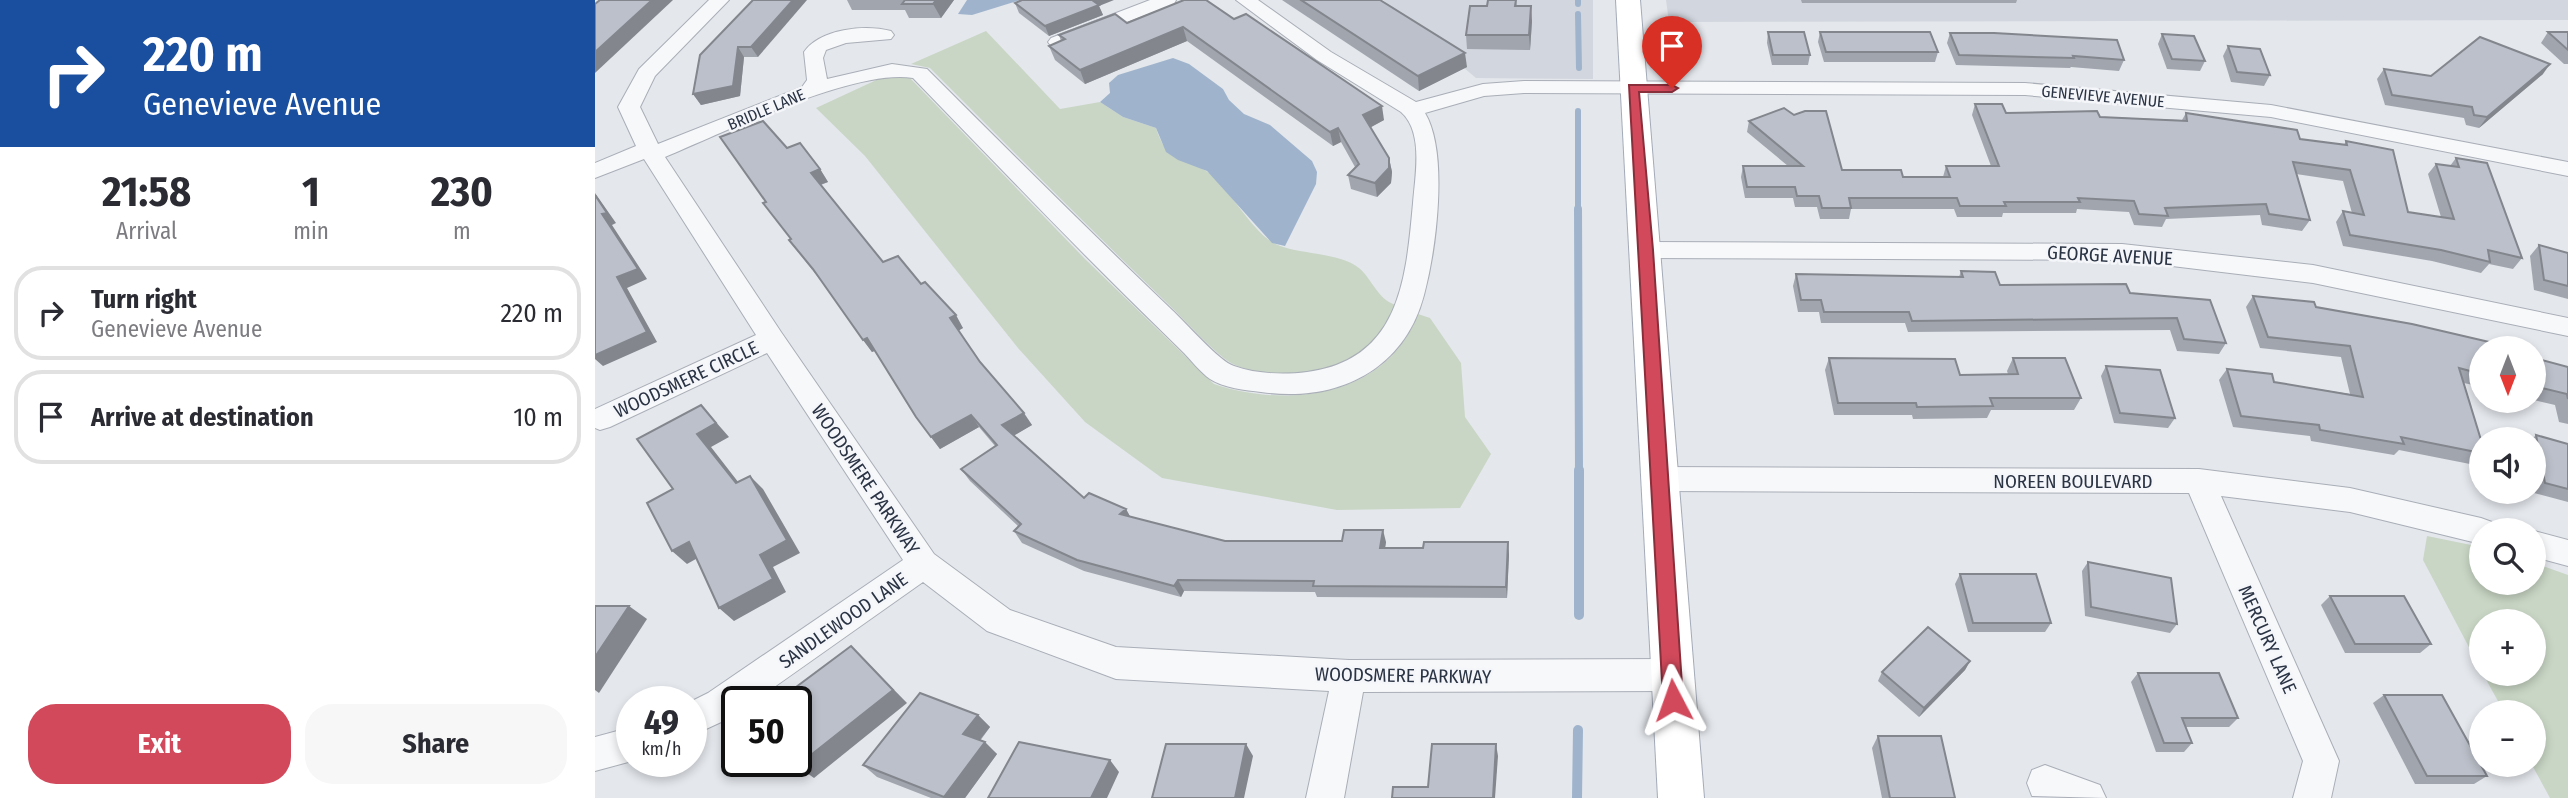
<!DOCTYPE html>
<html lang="en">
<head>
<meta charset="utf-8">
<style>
	body { margin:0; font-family:"Fira Sans Condensed",sans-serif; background:#f7f7f7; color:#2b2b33; height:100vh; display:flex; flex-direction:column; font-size:26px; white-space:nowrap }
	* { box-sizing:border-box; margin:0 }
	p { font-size:23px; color:#7c7c81 }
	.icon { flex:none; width:38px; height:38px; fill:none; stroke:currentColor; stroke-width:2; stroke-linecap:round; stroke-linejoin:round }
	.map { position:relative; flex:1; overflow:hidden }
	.side { display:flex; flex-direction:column; background:#fff; width:595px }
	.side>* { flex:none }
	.top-card { background:#1a4fa0; color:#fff; overflow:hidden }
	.needle { width:46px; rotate:180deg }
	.fabs { position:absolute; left:1874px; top:336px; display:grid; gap:14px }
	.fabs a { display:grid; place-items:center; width:77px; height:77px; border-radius:50%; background:#fff; box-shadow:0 4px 10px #0003; font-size:35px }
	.speed { position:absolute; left:21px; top:686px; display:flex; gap:14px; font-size:35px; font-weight:700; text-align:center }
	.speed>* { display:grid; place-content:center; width:91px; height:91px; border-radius:50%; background:#fff; box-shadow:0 4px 10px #0003; line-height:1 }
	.speed small { font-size:18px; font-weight:400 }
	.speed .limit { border:4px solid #111; border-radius:10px; background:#fff; color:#111 }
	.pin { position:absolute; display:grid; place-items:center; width:60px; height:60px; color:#fff; margin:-72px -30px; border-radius:50% 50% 50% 0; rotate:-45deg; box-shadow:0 0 7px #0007 }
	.pin .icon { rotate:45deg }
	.me { position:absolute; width:77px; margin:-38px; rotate:356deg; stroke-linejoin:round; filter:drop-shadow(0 0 5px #0008) }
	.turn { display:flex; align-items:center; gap:24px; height:147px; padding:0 28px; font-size:32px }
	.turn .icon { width:91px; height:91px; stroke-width:2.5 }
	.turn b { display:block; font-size:49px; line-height:60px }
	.eta { display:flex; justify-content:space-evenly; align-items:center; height:119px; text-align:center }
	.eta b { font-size:42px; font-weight:700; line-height:49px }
	.button { display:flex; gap:14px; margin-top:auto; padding:14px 28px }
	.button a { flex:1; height:80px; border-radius:28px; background:#d1495b; color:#fff; font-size:28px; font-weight:700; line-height:80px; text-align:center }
	.button a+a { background:#f7f7f7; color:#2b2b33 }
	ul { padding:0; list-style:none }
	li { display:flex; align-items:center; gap:21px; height:94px; margin:0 14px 10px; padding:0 14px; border:4px solid #e1e1e2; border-radius:28px }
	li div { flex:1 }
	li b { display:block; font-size:26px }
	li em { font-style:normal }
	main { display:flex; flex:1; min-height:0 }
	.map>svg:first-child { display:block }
	.built { fill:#d2d6de }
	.green { fill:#c9d6c5 }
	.water { fill:#9fb4cc }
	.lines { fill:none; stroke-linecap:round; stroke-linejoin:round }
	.stream-far2 { stroke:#9fb4cc; stroke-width:6 }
	.stream-far1 { stroke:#9fb4cc; stroke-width:8 }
	.stream { stroke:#9fb4cc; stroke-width:10 }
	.minor-casing { stroke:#a9aeb7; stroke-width:2 }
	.major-casing { stroke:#a3abb8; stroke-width:2 }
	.minor { fill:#f7f8fa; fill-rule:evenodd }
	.major { fill:#fff; fill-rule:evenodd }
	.wall { fill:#a1a5ae }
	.shaded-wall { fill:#83868d }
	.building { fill:#bbc0ca; stroke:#83868d; stroke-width:2 }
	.route { fill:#d1495b; stroke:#882f3b; stroke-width:2 }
	.labels { text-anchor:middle; stroke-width:5; stroke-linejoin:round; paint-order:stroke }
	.far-street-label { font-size:16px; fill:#2b3445; stroke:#f4f6f9 }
	.street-label { font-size:19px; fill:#2b3445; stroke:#f4f6f9 }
</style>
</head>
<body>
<main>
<section class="side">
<div class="top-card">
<div class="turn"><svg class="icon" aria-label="right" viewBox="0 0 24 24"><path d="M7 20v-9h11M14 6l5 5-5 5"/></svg><div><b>220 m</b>Genevieve Avenue</div></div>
</div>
<div class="eta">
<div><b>21:58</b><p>Arrival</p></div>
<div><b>1</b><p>min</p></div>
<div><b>230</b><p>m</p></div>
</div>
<ul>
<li><svg class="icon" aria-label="right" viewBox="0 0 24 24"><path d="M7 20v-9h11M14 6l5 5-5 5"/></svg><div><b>Turn right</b><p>Genevieve Avenue</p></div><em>220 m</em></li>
<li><svg class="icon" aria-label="arrive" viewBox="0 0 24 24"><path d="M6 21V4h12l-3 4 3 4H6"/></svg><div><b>Arrive at destination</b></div><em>10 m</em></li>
</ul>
<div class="button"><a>Exit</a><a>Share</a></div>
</section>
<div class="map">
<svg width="1973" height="798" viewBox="0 0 1973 798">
	<rect width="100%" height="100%" fill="#e4e7ec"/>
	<g class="built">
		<polygon points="788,0 998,0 998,79 881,78"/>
		<polygon points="1071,0 1973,0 1973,20 1074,22"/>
	</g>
	<g class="green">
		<path d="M391 31 465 109 505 102 528 117 561 128C572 164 588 156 611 171 632 184 654 228 677 242 697 255 743 251 764 268 778 280 782 299 801 305 795 316 791 330 783 338 750 375 685 384 640 365 623 358 588 318 573 304 493 227 414 147 335 68L316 64Z"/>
		<path d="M290 76 315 78 490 259 619 384C693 409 792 397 823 314L835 318 866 363 870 417 896 454 865 508 742 510 567 478 490 422 423 348 270 156 221 108Z"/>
		<polygon points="1832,536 1886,547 1886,583 1939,583 1939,563 1973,575 1973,798 1955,798 1937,765 1939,712 1909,712 1888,674 1939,674 1939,621 1886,621 1886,670 1828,560"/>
	</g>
	<g class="water">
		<polygon points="372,0 425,0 377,15 363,14"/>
		<polygon points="578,58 594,64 628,89 634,100 649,114 675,125 717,161 722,172 721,184 690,246 677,243 612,171 583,160 571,152 561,128 528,117 505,102 515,93 514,83 523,75"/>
	</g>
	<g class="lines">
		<g class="stream-far2">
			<polyline points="983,0 983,4"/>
			<polyline points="983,14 984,68"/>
			<polyline points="983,111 983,210"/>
		</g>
		<polyline class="stream-far1" points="983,209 984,472"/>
		<g class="stream">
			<polyline points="984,470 984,615"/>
			<polyline points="982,798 983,730"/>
		</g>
		<g class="minor-casing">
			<g id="minor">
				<path d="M114 0H134L60 76 45 107 63 144 207 87 212 80 209 52C225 29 270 24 296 31L299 35 296 39 251 43 231 50 228 58 232 79 297 64 332 69C413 150 494 231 577 310 590 322 625 362 639 366 661 374 689 375 712 372 805 360 811 279 818 203 820 176 829 132 806 112L722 60 641 0H663L736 52 821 102 888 84 929 81 1430 83 1676 105 1973 162V176L1676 117 1430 95 929 93 889 96 830 113C854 153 841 250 829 295 809 371 741 403 666 392 651 390 628 388 615 379 605 372 597 361 589 353 570 334 551 316 532 297 460 226 389 151 318 78 260 68 128 133 70 157L186 332 339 554 415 610 521 647 754 660 1076 659 1088 664 1093 675 1088 686 1076 691 768 692 749 798H711L734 691 521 679 392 631 328 582 158 702H142V713L137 717 96 736 95 702 113 693 308 560 172 353 15 427 5 430 0 428V409L161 335 49 159 0 178V163L41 146 23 107 44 69Z"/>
				<polygon points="555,0 581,0 579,4 470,46 456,46 453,42 456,38"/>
				<polygon points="1051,242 1527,244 1718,265 1973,318 1973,336 1718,283 1527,260 1051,258 1042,256 1039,250 1042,244"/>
				<polygon points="1065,467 1604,469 1755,488 1886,518 1897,522 1901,530 1886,530 1886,544 1755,512 1626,496 1744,761 1736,798 1698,798 1708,761 1594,493 1065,491 1054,487 1050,479 1054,471"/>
				<polygon points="1939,531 1973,540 1973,566 1939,557"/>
				<polygon points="37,727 37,761 0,771 0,737"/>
				<polygon points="1450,765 1505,785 1511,798 1437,796 1432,783 1437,770"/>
			</g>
		</g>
		<g class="major-casing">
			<polygon id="major" points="1021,0 1045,0 1109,798 1063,798"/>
		</g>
		<use href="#minor" class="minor"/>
		<use href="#major" class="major"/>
	</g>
	<g class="wall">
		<polygon points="158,0 163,57 149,57 145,96 106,105 98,94"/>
		<polygon points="252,0 359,0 346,18 314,18 310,10 257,10"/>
		<polygon points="589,0 789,120 775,127 794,158 797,172 796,183 782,197 756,189 753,175 760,167 746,142 738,146 592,41 490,84 460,60 454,46 466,41 464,35 532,23"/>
		<polygon points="687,0 785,0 872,67 824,91"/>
		<polygon points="921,0 922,6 937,21 935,50 872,49 871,35 892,6"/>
		<polygon points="1206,0 1422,0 1421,3 1207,3"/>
		<polygon points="420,3 504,6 508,15 454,36 424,13"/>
		<polygon points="1173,32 1215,55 1213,65 1177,65 1172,43"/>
		<polygon points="1225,32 1343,52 1340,62 1229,62 1223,42"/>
		<polygon points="1953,32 1973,32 1973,64 1969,64 1946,43"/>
		<polygon points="1355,33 1529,60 1524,71 1476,67 1475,68 1361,65 1352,43"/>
		<polygon points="1567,34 1610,61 1605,71 1572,69 1563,44"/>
		<polygon points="1633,46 1675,75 1669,86 1636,82 1628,56"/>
		<polygon points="1789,69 1836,76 1948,74 1884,128 1871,125 1869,118 1790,105 1782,79"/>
		<polygon points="1380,104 1411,113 1587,120 1591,113 1705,139 1749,145 1751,141 1813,212 1846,217 1833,174 1841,164 1855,166 1861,158 1927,258 1918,269 1894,264 1886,273 1837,261 1748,246 1741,222 1748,211 1757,213 1748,181 1701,174 1715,220 1707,231 1667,225 1665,215 1571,219 1567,227 1539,225 1534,212 1482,209 1481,213 1408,213 1407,217 1362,217 1359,209 1256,209 1254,219 1225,219 1222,207 1200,207 1198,198 1150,198 1146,177 1148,166 1193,166 1152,132 1154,121 1247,170 1308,177 1348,177 1351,166 1396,166 1377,115"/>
		<polygon points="192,148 225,169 233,182 226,185 288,262 326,284 368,328 363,330 385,362 437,425 419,435 489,498 531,509 535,517 630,541 791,542 790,548 914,554 912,598 722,597 720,592 589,591 586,597 489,571 427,543 419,531 424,527 375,481 366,469 400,446 384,427 345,449 321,417 280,351 277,352 226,281 203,252 194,240 196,239 168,203 171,202"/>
		<polygon points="1944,245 1973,253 1973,299 1939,290 1935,256"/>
		<polygon points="1366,271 1405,285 1535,293 1631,343 1624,354 1582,351 1575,330 1313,332 1310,323 1226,323 1224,312 1203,312 1198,286 1201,274 1364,277"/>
		<polygon points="1658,296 1721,307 1886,348 1886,387 1869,383 1886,440 1886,459 1880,465 1804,450 1799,455 1716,441 1715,436 1638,427 1624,380 1632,369 1679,382 1755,394 1746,357 1665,348 1651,307"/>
		<polygon points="1234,358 1365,375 1413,374 1412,371 1418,358 1486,398 1479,410 1396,410 1392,418 1318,419 1317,415 1239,415 1230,370"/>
		<polygon points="1939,358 1973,367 1973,424 1964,422 1960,405 1939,400"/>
		<polygon points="1511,366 1580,418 1573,428 1519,423 1506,376"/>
		<polygon points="1941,435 1973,444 1973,502 1939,493 1939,439 1937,439"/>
		<polygon points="1493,562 1582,624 1575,633 1490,616 1487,571"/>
		<polygon points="1365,574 1456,623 1450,632 1373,632 1360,584"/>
		<polygon points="1735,596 1836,644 1825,653 1750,653 1726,605"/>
		<polygon points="1375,661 1370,670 1324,717 1283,681 1287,672"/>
		<polygon points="1543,673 1643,718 1634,727 1591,727 1597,743 1589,752 1561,752 1536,682"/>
		<polygon points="1789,695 1892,776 1879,784 1820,784 1778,703"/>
		<polygon points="383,715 395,727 385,741 402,754 370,798 336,798 282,777 268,765"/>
		<polygon points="1283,736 1360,798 1287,798 1277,748"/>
	</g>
	<g class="shaded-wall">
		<polygon points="57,0 78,0 0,73 0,52"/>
		<polygon points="198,0 212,0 163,57 156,47"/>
		<polygon points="341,0 359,0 346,18 338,4"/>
		<polygon points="495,0 519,0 504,6 508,15 454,36 450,26"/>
		<polygon points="936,6 937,21 935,50 934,35"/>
		<polygon points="588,27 592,41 490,84 485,70"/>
		<polygon points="143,47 149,57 145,96 106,105 98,94"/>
		<polygon points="870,53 872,67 824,91 823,76"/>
		<polygon points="1955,64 1948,74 1884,128 1892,117"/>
		<polygon points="787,106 789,120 771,130 768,115"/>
		<polygon points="743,128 746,142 738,146 735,132"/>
		<polygon points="794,158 797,172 796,183 782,197 780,183"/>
		<polygon points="225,169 233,182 224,185 216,173"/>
		<polygon points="0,193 21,223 17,225 52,279 32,288 62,342 8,366 0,359 0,354 22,277 7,214"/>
		<polygon points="361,315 368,328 363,331 355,318"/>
		<polygon points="272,338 281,350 277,352 268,340"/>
		<polygon points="106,405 134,437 116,447 154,496 141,483 102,434"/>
		<polygon points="429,413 437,425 415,438 407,425"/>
		<polygon points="376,415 384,427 345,449 336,437"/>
		<polygon points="155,476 168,489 205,553 178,567 191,592 139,621 124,608"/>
		<polygon points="531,509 537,520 525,514"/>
		<polygon points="788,530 791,542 788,559 785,548"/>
		<polygon points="94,542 108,555 92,564 77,551"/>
		<polygon points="913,542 914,554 912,598 911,587"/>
		<polygon points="583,580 589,591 586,597 579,586"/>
		<polygon points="34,606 52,619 4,693 0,690 0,657"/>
		<polygon points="256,646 312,703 219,778 202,766"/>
		<polygon points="1375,661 1370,670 1324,717 1329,708"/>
		<polygon points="383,715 395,727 380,746 368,734"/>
		<polygon points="390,742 402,754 370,798 350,798 349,797"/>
		<polygon points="651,744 658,756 649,798 640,798"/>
		<polygon points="901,744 903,756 900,798 898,798"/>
		<polygon points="515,760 524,772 512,798 496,798"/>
	</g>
	<g class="building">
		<polygon points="5,0 57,0 0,52 0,4"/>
		<polygon points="158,0 198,0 156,47 143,47 138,86 98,94 105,55"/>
		<polygon points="310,0 341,0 338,4 307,4"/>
		<polygon points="427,0 497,0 504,5 450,26 420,3"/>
		<polygon points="589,0 611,0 639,19 651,14 787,106 768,115 794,158 794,168 780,183 753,175 764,164 743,128 735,132 588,27 485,70 454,46 470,39 464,35 520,14 532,23"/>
		<polygon points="706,0 785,0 870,53 823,76"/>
		<polygon points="893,0 921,0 920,6 936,6 934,35 871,35 875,6 892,6"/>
		<polygon points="1173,32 1209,32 1215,55 1178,55"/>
		<polygon points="1225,32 1335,32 1343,52 1231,52"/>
		<polygon points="1953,32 1973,32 1973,50"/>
		<polygon points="1355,33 1399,33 1522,40 1529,60 1478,56 1479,58 1364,55"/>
		<polygon points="1567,34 1599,36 1610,61 1577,59"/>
		<polygon points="1885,37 1955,64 1892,117 1879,115 1877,107 1797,95 1789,69 1836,76"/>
		<polygon points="1633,46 1665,49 1675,75 1642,72"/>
		<polygon points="1380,104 1407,104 1411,113 1502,111 1505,117 1592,121 1591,113 1702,130 1705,139 1752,145 1751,141 1798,150 1813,212 1859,219 1841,164 1864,167 1861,158 1892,163 1927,258 1893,250 1895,262 1846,250 1755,235 1748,211 1769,215 1755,170 1698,162 1715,220 1674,214 1671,204 1570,208 1573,216 1544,214 1539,201 1483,198 1485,202 1409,202 1411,206 1365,206 1362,198 1254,198 1256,208 1227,208 1224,196 1202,196 1200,187 1152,187 1148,166 1208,166 1154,121 1189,108 1199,115 1210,111 1231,111 1247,170 1306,170 1308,177 1355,177 1351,166 1404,166"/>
		<polygon points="168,121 192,148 205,143 225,169 216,173 288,262 303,256 326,284 330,282 361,315 355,318 385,362 429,413 407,425 489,498 494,493 531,509 525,514 630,541 747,541 749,530 788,530 785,548 828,548 829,542 913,542 911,587 718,586 719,581 583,580 579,586 482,560 419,531 426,524 366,469 402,445 376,415 336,437 321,417 272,338 268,340 218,269 194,240 196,239 168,203 171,202 125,137"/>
		<polygon points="0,195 12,213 7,214 43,269 22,277 52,332 0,355"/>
		<polygon points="1944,245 1973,253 1973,286 1949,280"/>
		<polygon points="1366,271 1400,272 1405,285 1531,284 1535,293 1615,300 1631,343 1589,339 1582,318 1317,321 1314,312 1229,312 1226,300 1206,300 1201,274 1368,277"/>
		<polygon points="1658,296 1719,302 1721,307 1817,324 1920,348 1886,348 1886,374 1864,368 1886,440 1886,453 1806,437 1809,444 1725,430 1724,425 1646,416 1632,369 1677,374 1679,382 1768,397 1755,346 1673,337"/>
		<polygon points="1234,358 1360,359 1365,375 1423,374 1418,358 1470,358 1486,398 1395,398 1398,406 1322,407 1321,403 1243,403"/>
		<polygon points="1939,358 1973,367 1973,399 1972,394 1939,386"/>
		<polygon points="1511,366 1565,370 1580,418 1525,413"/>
		<polygon points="106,405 121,423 102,434 141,483 155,476 192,540 165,555 178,579 124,608 94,542 77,551 52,503 78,489 42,439"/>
		<polygon points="1941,435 1973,444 1973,489 1950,483"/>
		<polygon points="1493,562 1576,578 1582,624 1496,607"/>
		<polygon points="1365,574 1441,574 1456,623 1378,623"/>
		<polygon points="1735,596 1809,596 1836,644 1760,644"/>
		<polygon points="0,606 34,606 0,657"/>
		<polygon points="1333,627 1375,661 1329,708 1287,672"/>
		<polygon points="256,646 298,690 202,766 198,761 201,761 201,702 181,702"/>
		<polygon points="1543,673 1624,673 1643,718 1587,718 1597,743 1569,743"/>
		<polygon points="325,693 383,715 368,734 390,742 349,797 268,765"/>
		<polygon points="1789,695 1847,695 1892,776 1832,776"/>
		<polygon points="1283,736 1346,736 1360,798 1295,798"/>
		<polygon points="424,742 515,760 496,798 393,798"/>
		<polygon points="571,744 651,744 640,798 557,798"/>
		<polygon points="837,744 901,744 898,798 797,798 798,787 833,787"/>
	</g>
	<polygon class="route" points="1034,85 1077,85 1083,88 1077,92 1044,92 1058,250 1088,700 1085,706 1078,709 1071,706 1068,700"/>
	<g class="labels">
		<g class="far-street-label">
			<text transform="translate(1508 96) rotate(5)" y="6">GENEVIEVE AVENUE</text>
			<text transform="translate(171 109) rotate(-23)" y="6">BRIDLE LANE</text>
		</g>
		<g class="street-label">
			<text transform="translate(1515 255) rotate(3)" y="7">GEORGE AVENUE</text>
			<text transform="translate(91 379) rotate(-25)" y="7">WOODSMERE CIRCLE</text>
			<text transform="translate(271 479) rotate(56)" y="7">WOODSMERE PARKWAY</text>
			<text x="1478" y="488">NOREEN BOULEVARD</text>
			<text transform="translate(248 620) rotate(-35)" y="7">SANDLEWOOD LANE</text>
			<text transform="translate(1673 639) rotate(66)" y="7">MERCURY LANE</text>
			<text transform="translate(808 675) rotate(1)" y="7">WOODSMERE PARKWAY</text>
		</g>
	</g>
</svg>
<div class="fabs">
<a><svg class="needle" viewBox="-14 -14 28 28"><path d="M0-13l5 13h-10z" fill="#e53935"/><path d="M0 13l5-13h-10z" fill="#7c7c81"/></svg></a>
<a><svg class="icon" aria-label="sound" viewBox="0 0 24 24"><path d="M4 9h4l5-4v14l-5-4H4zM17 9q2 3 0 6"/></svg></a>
<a><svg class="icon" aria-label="search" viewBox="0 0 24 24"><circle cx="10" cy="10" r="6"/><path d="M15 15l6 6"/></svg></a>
<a>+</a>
<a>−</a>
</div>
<div class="speed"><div>49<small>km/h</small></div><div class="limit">50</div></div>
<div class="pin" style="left:1077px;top:88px;background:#d93025"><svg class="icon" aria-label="arrive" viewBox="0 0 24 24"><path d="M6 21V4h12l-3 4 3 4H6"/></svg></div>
<svg class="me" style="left:1078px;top:700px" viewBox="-20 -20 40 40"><path d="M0-17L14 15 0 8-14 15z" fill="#d1495b" stroke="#fff" stroke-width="4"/></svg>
</div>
</main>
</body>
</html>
